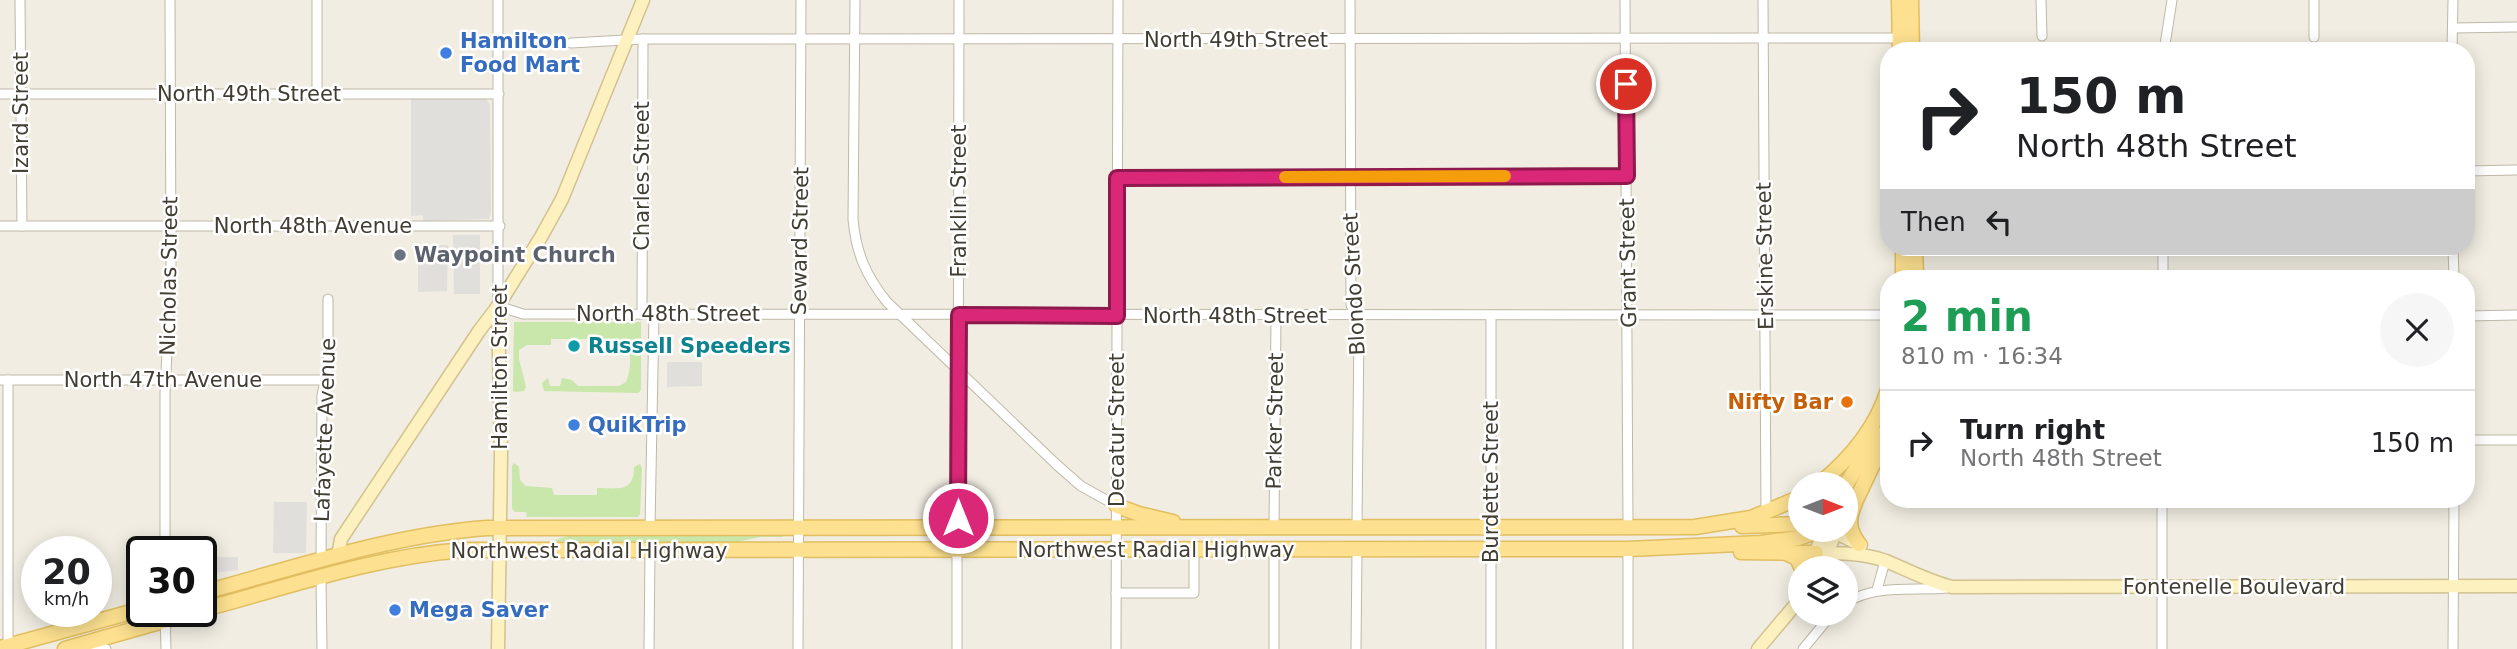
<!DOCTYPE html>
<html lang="en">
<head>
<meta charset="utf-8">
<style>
	body { margin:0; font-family:"DejaVu Sans",sans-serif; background:#f6f6f6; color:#202124; height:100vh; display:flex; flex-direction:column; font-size:26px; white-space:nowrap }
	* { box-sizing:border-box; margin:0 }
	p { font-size:23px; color:#757577 }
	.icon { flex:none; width:38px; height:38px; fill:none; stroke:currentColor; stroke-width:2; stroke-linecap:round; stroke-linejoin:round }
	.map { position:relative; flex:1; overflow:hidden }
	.sheet { position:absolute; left:1880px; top:270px; width:595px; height:238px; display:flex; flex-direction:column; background:#fff; border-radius:28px; box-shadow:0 4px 18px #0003 }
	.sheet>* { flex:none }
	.hud { position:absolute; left:1880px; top:42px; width:595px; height:214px; border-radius:28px; box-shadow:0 4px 18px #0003; background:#fff; color:#202124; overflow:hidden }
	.needle { width:46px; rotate:90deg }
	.tools { position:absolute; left:1788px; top:472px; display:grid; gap:14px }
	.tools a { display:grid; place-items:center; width:70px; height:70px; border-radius:50%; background:#fff; box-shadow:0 4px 18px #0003; font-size:35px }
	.speed { position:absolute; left:21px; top:536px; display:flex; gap:14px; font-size:35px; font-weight:700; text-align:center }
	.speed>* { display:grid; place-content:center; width:91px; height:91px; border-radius:50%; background:#fff; box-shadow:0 4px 18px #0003; line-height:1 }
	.speed small { font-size:18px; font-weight:400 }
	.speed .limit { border:4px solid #111; border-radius:10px; background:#fff; color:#111 }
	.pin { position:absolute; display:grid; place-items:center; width:60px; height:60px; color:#fff; margin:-30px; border:4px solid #fff; border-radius:50%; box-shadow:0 2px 7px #0007 }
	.me { position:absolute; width:77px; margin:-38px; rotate:0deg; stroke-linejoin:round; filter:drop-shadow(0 0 5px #0008) }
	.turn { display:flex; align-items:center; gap:24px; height:147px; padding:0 21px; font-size:32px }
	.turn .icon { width:91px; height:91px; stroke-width:2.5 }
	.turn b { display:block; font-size:49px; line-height:60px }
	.then { display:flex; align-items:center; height:66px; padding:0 21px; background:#0003; gap:14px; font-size:26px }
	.round { display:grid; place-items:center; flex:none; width:74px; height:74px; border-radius:37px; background:#f6f6f6 }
	.headline { display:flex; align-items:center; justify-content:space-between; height:119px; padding:0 21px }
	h1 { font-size:42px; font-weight:600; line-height:52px; color:#1e9e55 }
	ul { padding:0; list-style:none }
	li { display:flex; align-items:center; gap:21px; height:105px; padding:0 21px; border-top:2px solid #e0e0e0 }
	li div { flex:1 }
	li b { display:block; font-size:26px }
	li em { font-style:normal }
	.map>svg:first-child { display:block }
	.green { fill:#c9e6ab }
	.parking { fill:#e1dfdb }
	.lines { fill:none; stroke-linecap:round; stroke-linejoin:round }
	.street-casing { stroke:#bfb8a8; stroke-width:11 }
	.secondary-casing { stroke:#d1c292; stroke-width:15 }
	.primary-casing { stroke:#e1be60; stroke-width:17 }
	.street { stroke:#fff; stroke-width:9 }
	.secondary { stroke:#fef1c0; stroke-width:12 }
	.primary { stroke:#fde190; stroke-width:14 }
	.route-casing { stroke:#8e194d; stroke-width:18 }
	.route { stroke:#db2777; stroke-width:12 }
	.slow { stroke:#f59e0b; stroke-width:12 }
	.shop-dot { fill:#3f7fe0; stroke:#fff; stroke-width:2.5 }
	.worship-dot { fill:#6b7280; stroke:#fff; stroke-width:2.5 }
	.culture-dot { fill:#0f9aa8; stroke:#fff; stroke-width:2.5 }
	.food-dot { fill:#e8710a; stroke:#fff; stroke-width:2.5 }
	.labels { text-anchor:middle; stroke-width:5; stroke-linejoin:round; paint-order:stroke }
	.street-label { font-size:21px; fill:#423d33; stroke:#fff }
	.shop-label { font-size:21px; font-weight:bold; fill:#366cbe; stroke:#fff; text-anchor:start }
	.worship-label { font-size:21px; font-weight:bold; fill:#5b616d; stroke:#fff; text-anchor:start }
	.culture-label { font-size:21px; font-weight:bold; fill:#0d838f; stroke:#fff; text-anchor:start }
	.food-label { font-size:21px; font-weight:bold; fill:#c56008; stroke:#fff; text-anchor:end }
</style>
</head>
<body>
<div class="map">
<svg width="2517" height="649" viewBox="0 0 2517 649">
	<rect width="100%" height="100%" fill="#f1ede2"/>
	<g class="green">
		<path d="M514 322H641V390L638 393 544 391 542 383 548 378 550 386H560L562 378 572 380 578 386H619L626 382C631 370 633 353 624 344L602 345 604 339H551V345H527L519 350V359L526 387 524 391 516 392 513 391Z"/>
		<path d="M514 463 519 467 520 480 526 486 552 488 554 495H597V488C618 488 634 493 634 467L640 464 642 468 640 514 638 517H527L526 512H515L512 509V466Z"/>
		<polygon points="574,534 783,535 783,537 760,537 737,542 552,541"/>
	</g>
	<g class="parking">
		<polygon points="411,99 486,99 490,105 491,212 489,219 423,221 423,215 411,216"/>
		<polygon points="453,235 480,235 480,294 454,294"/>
		<polygon points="435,245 448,245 447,291 418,292 418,256 428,256"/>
		<polygon points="667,362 702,362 702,386 667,387"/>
		<polygon points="274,502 307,502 306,553 273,553"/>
		<polygon points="201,557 238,557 238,570 205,574 201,579"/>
	</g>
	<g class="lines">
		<g class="street-casing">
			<g id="street">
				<polyline points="20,0 22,226"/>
				<polyline points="317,0 317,94"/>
				<polyline points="498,0 498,306 523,314 1888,315"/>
				<path d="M855 0 853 219C856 253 866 276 887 302L1057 465 1081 486 1117 506"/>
				<polyline points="1350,0 1351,305 1359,325 1357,527"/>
				<polyline points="1625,0 1628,527"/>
				<polyline points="1763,0 1766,513"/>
				<polyline points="2041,0 2042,36"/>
				<polyline points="2314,0 2314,37"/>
				<polyline points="2453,28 2517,27"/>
				<polyline points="571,43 643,39 1900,38"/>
				<polyline points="2164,51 2172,0"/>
				<polyline points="2452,51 2453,0"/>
				<polyline points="0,94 499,94"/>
				<polyline points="2466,171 2517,170"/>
				<polyline points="1117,178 1627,176"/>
				<polyline points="0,226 500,226"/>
				<polyline points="2453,247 2454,278"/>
				<polyline points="2163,278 2163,247"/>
				<polyline points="642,314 643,39"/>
				<polyline points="2466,316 2517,315"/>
				<polyline points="0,380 326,380"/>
				<polyline points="8,380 8,645"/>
				<polyline points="2466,440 2517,440"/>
				<polyline points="650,527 654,314"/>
				<polyline points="1274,527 1276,316"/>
				<polyline points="958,528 959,0"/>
				<polyline points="1628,549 1628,649"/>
				<polyline points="165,551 165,394 171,266 170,0"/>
				<polyline points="321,561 322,395 328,368 328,299"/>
				<polyline points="321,578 322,649"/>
				<polyline points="1877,590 1885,561"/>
				<polyline points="1116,593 1194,593 1194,550"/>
				<path d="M1846 603C1875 584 1913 591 1947 588"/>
				<polyline points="165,611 166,649"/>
				<polyline points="88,643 106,649"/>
				<polyline points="649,649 650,550"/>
				<polyline points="798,649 801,0"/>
				<polyline points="957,649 957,551"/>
				<polyline points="1116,649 1118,0"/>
				<polyline points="1274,649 1274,550"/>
				<polyline points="1356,649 1357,550"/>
				<polyline points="1491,649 1491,316"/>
				<polyline points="1803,649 1832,614"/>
				<polyline points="2162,649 2162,499"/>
				<polyline points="2453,649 2454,499"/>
			</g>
		</g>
		<g class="secondary-casing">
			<g id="secondary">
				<polyline points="1830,530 1861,545"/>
				<path d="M1816 553C1839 553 1864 553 1886 561 1908 570 1928 581 1952 587L2517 586"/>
				<polyline points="338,556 341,539 479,331 498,306 541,237 562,199 643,0"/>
				<polyline points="1808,569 1825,530"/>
				<polyline points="1820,569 1837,530"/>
				<polyline points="498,649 501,454 498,306"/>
				<polyline points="1758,649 1801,598"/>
			</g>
		</g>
		<g class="primary-casing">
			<g id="primary">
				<polyline points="1899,0 1900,51"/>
				<polyline points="1911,0 1912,51"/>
				<polyline points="1903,247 1903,278"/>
				<polyline points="1915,247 1916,278"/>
				<path d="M1818 485C1849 460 1876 428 1888 390"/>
				<polyline points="1846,485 1877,434"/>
				<path d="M1855 503C1848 519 1848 530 1859 544"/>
				<polyline points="1117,506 1139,514 1173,522"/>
				<polyline points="1846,511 1857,498 1888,433"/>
				<polyline points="1742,526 1801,524"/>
				<polyline points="1741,552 1816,553"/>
				<polyline points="1786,553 1797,558 1802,569"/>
				<path d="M201 593C295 568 390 535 487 528L1695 527 1751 518 1801 497"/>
				<path d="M201 610C288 587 375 556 465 550L1628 549 1761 543 1798 538 1823 530"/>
				<polyline points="0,648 142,609"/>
				<polyline points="65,649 198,611"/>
			</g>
		</g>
		<use href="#street" class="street"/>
		<use href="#secondary" class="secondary"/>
		<use href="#primary" class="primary"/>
	</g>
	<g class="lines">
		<g class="route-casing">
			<polyline id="route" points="958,518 959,315 1117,316 1117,178 1627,176 1626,84"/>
		</g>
		<use href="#route" class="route"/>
		<polyline class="slow" points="1285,177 1505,176"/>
	</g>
	<g class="shop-dot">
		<circle cx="446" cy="53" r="7"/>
		<circle cx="574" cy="425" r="7"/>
		<circle cx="395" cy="610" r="7"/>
	</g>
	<circle class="worship-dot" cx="400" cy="255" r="7"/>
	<circle class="culture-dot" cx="574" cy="346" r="7"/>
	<circle class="food-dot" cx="1847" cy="402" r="7"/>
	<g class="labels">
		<g class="street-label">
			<text x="1236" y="47">North 49th Street</text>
			<text x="249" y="101">North 49th Street</text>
			<text transform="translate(21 113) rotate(-90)" y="7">Izard Street</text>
			<text transform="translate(642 176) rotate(-90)" y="7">Charles Street</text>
			<text transform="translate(959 201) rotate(-90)" y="7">Franklin Street</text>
			<text x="313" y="233">North 48th Avenue</text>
			<text transform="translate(800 241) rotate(-89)" y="7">Seward Street</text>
			<text transform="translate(1765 256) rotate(-91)" y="7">Erskine Street</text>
			<text transform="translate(1628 263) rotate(-91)" y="7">Grant Street</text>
			<text transform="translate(169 276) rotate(-89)" y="7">Nicholas Street</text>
			<text transform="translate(1354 284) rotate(-93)" y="7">Blondo Street</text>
			<text x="668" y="321">North 48th Street</text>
			<text x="1235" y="323">North 48th Street</text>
			<text transform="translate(500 367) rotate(-90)" y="7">Hamilton Street</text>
			<text x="163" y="387">North 47th Avenue</text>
			<text transform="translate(1275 421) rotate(-89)" y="7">Parker Street</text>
			<text transform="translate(325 430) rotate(-88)" y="7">Lafayette Avenue</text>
			<text transform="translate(1117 430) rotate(-90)" y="7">Decatur Street</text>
			<text transform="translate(1491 482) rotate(-90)" y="7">Burdette Street</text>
			<text x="1156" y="557">Northwest Radial Highway</text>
			<text x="589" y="558">Northwest Radial Highway</text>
			<text x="2234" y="594">Fontenelle Boulevard</text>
		</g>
		<g class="shop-label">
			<text x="460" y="48">Hamilton<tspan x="460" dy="24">Food Mart</tspan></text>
			<text x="588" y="432">QuikTrip</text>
			<text x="409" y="617">Mega Saver</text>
		</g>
		<g class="worship-label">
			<text x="414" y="262">Waypoint Church</text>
		</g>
		<g class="culture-label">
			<text x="588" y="353">Russell Speeders</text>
		</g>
		<g class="food-label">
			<text x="1833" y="409">Nifty Bar</text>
		</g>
	</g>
</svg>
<div class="tools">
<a><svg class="needle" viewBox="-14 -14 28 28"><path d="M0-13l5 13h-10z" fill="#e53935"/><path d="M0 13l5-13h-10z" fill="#757577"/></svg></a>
<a><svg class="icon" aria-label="layers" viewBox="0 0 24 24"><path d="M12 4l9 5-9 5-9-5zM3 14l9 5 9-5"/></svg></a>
</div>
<div class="speed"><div>20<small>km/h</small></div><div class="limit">30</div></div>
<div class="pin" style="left:1626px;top:84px;background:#d93025"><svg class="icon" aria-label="arrive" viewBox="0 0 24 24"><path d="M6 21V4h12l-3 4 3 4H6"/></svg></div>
<svg class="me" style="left:958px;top:518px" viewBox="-20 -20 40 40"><circle r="17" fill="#db2777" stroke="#fff" stroke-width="3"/><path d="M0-11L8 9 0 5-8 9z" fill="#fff"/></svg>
<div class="hud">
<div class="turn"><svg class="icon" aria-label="right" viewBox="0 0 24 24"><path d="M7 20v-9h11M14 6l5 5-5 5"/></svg><div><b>150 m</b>North 48th Street</div></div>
<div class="then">Then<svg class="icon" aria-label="left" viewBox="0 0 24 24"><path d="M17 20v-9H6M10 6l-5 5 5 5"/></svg></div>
</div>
<section class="sheet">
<div class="headline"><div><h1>2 min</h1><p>810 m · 16:34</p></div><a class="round"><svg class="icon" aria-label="close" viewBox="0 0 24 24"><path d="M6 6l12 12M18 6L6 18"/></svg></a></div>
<ul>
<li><svg class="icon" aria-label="right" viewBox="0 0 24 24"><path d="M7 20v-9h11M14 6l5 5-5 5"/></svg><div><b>Turn right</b><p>North 48th Street</p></div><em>150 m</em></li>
</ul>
</section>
</div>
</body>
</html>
